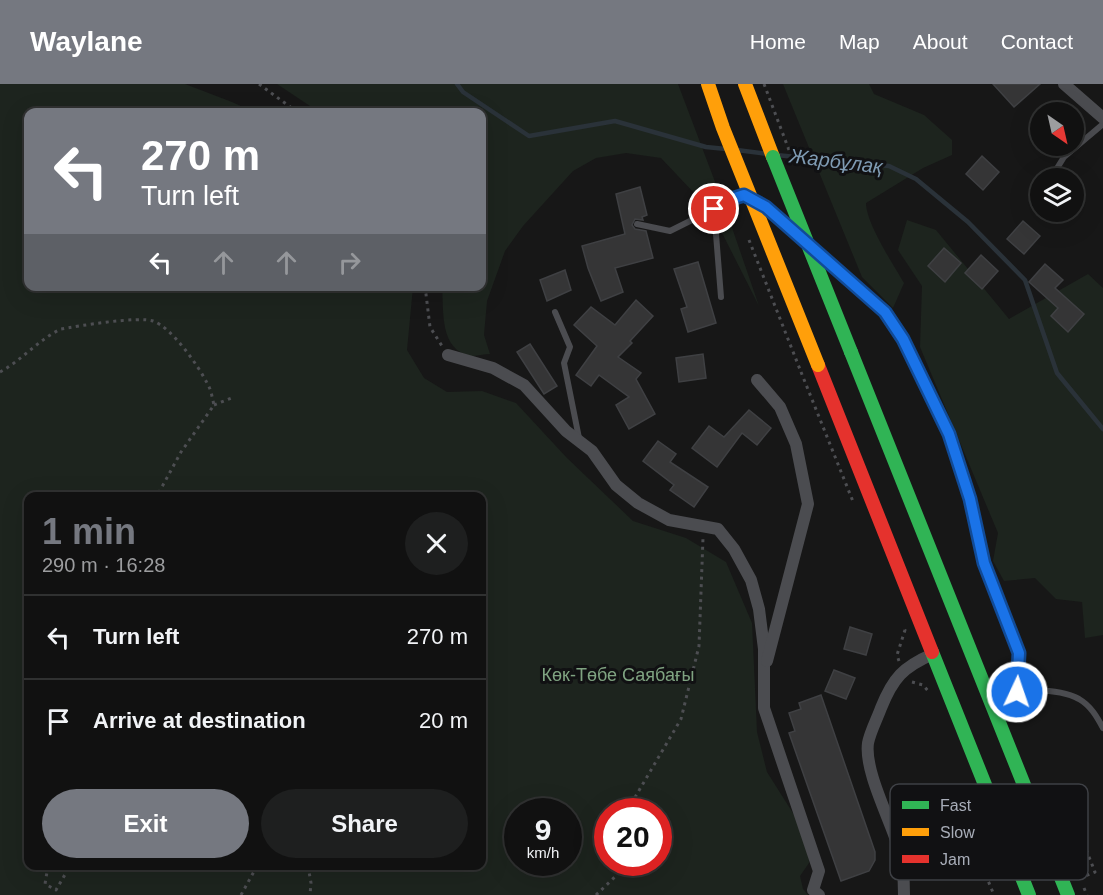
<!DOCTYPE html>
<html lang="en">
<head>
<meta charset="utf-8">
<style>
	body { margin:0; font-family:Arial,sans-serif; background:#1e1f1f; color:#f1f3f6; height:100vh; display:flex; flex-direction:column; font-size:22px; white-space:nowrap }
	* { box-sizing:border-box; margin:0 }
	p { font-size:20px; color:#9c9d9f }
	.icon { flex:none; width:33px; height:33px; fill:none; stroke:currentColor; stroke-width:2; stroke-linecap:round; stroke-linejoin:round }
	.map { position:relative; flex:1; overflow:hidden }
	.panel { position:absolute; left:24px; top:408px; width:462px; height:378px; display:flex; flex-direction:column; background:#111; border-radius:12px; box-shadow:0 6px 24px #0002,0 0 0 2px #303131 }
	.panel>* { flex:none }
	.hud { position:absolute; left:24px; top:24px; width:462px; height:183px; border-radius:12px; box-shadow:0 6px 24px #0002,0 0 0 2px #303131; background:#757880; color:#fff; overflow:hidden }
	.needle { width:39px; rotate:146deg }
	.buttons { position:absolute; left:1030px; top:18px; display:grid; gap:12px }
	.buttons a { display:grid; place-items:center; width:54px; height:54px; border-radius:50%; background:#111; box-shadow:0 6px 24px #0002,0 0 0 2px #303131; font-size:30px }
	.speed { position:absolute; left:504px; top:714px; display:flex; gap:12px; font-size:30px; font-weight:700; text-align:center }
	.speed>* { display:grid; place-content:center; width:78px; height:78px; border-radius:50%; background:#111; box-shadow:0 6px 24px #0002,0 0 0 2px #303131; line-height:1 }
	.speed small { font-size:15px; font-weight:400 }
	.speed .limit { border:9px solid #d22; background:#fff; color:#111 }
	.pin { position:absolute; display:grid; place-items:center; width:51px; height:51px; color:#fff; margin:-26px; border:3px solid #fff; border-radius:50%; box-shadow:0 2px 6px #0007 }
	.me { position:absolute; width:66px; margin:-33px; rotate:3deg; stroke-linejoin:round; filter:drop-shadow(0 0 4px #0008) }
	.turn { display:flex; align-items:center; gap:21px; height:126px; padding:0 18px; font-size:27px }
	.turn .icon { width:78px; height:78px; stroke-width:2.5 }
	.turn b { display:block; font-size:42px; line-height:51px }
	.lanes { display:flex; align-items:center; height:57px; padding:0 18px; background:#0003; justify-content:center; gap:30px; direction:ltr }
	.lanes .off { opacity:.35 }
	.round { display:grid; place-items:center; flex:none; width:63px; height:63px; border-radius:32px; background:#1e1f1f }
	.head { display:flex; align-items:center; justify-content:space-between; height:102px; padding:0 18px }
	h1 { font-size:36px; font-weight:700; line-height:45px; color:#757880 }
	.cta { display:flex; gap:12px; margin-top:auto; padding:12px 18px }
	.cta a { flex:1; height:69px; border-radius:36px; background:#757880; color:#fff; font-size:24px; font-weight:700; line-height:69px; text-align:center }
	.cta a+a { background:#1e1f1f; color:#f1f3f6 }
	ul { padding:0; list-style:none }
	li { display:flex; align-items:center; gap:18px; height:84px; padding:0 18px; border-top:2px solid #303131 }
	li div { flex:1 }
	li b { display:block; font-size:22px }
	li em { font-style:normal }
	header { display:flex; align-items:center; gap:36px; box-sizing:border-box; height:84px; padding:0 30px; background:#757880; color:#fff }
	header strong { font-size:28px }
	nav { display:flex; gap:33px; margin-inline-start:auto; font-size:21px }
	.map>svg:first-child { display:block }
	.green { fill:#1d241e; fill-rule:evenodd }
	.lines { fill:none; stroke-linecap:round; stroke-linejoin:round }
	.stream { stroke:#2a3239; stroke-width:4.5 }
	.building { fill:#353536; stroke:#3f4043; stroke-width:1.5 }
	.path { stroke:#4d4e52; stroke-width:3; stroke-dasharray:3 4.5; stroke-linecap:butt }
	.lane { stroke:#4b4c50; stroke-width:6 }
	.street { stroke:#4b4c50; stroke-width:12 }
	.fast { stroke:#30b455; stroke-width:14 }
	.slow { stroke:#ff9f0a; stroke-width:14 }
	.jam { stroke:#e5322d; stroke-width:14 }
	.path-bridge { stroke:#4d4e52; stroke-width:3; stroke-dasharray:3 4.5; stroke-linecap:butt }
	.fast-bridge { stroke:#30b455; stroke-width:14 }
	.slow-bridge { stroke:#ff9f0a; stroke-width:14 }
	.route-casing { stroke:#114b97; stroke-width:15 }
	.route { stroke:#1a73e8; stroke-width:10 }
	.labels { text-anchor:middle; stroke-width:6; stroke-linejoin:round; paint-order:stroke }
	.park-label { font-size:18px; fill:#7fa381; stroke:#111113 }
	.water-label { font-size:20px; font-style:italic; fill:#7f9bb3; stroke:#111113 }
	.key { fill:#111113; stroke:#3e4045; stroke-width:1.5 }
	.key-label { font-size:16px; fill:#a8adb8 }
</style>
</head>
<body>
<header>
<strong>Waylane</strong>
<nav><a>Home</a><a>Map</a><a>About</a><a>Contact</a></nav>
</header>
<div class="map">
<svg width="1103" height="811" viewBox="0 0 1103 811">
	<rect width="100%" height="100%" fill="#171717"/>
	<g class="green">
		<path d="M0 0H185L232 18 254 28H28V202L413 203 407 266 424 294 447 308 482 307 516 319 567 374 633 437 686 454 726 478 752 539 757 648 767 688 803 745 808 761 809 779 800 792 803 805 808 811H0ZM28 412H482V782H28ZM518 728H568V778H518ZM608 728H658V778H608Z"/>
		<path d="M277 0H678L728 132 759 222 718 141 695 110 661 74 626 69 596 74 573 87 523 142 505 167 487 217 484 251 490 270C484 270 477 272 471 272 439 266 444 227 442 203L482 202V28H319Z"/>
		<path d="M783 0H869L874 10 924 31 952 56V71L923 84 866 119C866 139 893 180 904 199L893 224 862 193Z"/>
		<polygon points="907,136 936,146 1009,235 1088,190 1103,204 1103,551 1085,554 1082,518 1056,515 1035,494 1004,497 993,477 998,449 920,263 922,202 898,166"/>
	</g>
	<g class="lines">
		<g class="stream">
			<polyline points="457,0 463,8 529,52 615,37 706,63 726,65"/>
			<polyline points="737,66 768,70"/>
			<polyline points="776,71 889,82 916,95 968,138 1025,196 1057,289 1103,345"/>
		</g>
	</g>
	<g class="building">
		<polygon points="993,0 1040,0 1014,23"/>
		<polygon points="982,72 999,88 983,106 966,90"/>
		<polygon points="640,103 647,131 642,133 643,136 635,135 632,141 635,145 646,147 653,174 615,184 623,208 601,217 588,184 582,162 625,150 616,110"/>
		<polygon points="1023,137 1040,152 1024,170 1007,155"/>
		<polygon points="944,164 961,179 945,198 928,182"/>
		<polygon points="981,171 998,187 982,205 965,189"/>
		<polygon points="698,178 716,239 688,248 681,225 687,223 674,185"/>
		<polygon points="1045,180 1063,196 1055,204 1084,230 1068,248 1051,232 1058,224 1029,198"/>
		<polygon points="565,186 571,206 547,217 540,196"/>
		<polygon points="636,216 653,232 630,257 632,259 618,273 641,289 636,295 655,330 629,345 616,321 629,313 599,291 591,302 576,291 597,262 574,241 591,223 615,241"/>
		<polygon points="530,260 557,302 544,310 517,268"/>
		<polygon points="703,270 706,294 679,298 676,274"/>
		<polygon points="749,326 771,344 757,361 742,349 717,383 692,364 709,342 724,353"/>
		<polygon points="658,357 676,370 670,378 708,403 694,423 670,406 674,401 643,377"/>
		<polygon points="850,543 872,550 866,571 844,565"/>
		<polygon points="834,586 855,594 846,615 825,607"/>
		<polygon points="821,611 875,768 875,776 869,787 841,797 789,649 795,647 789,629 801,625 799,619"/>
	</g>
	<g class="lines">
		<g class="path">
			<polyline points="259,0 297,28"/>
			<polyline points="425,202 430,243 442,262"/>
			<path d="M0 288C22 276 38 256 61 245 78 242 138 232 153 237 171 243 198 281 207 299 211 305 212 313 214 321L181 368 157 412"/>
			<polyline points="801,288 854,420"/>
			<polyline points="214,321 234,313"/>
			<polyline points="899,577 897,571 905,546 903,543"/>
			<polyline points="912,598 923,601 929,608"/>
			<polyline points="632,728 634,715 681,635 699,562 703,454"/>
			<polyline points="1075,738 1095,788 1080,794"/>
			<polyline points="980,777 994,811"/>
			<polyline points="48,782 45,800 56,806 70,782"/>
			<polyline points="308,782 311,799 310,811"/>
			<polyline points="1084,804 1087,811"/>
			<polyline points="241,811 257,782"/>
			<polyline points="596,811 620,788 624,778"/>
		</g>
		<g class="lane">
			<polyline points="1051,94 1064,73 1103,40"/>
			<polyline points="757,118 766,123 798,151"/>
			<polyline points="1059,128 1062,135"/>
			<polyline points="637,140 670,147 714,125"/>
			<polyline points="817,168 885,228 903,255 949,350 970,415 984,479 1019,569 1017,607"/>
			<polyline points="721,213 714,125 725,117 744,111 746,112"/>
			<polyline points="555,228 570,263 564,279 579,354"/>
			<path d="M992 613C1015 605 1057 603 1079 615 1091 622 1097 633 1103 644"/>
		</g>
		<g class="street">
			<polyline points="1064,0 1103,34"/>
			<polyline points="448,271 493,284 524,301 566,347 592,367 616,401 638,419 669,436 718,445 734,465 751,496 759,525 764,565 764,624 819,787 813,806 819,811"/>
			<polyline points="757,296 780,323 796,360 808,420 767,577"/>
			<path d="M904 811C904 795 903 780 899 765 891 737 864 687 868 659 870 648 877 635 881 624 893 594 903 583 933 570"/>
		</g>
		<g class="fast">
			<polyline points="851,268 1068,811"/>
			<polyline points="932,568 1029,811"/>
		</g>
		<polyline class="slow" points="745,0 773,73"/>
		<polyline class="jam" points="818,281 932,568"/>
		<g class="path-bridge">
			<polyline points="764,0 789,66"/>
			<polyline points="749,156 801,288"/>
			<polyline points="980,777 1075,738"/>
		</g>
		<polyline class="fast-bridge" points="773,73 851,268"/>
		<polyline class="slow-bridge" points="708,0 723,44 818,281"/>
	</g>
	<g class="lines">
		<g class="route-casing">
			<polyline id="route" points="714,125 725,117 744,111 766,123 885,228 903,255 949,350 970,415 984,479 1019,569 1017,608"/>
		</g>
		<use href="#route" class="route"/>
	</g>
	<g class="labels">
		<g class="park-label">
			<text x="618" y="597">Көк-Төбе Саябағы</text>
		</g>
		<g class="water-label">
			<text transform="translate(836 77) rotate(7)" y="7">Жарбұлақ</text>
		</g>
	</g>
	<rect x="890" y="700" width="198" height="96" rx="9" class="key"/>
	<rect x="902" y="717" width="27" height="8" fill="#30b455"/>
	<rect x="902" y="744" width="27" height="8" fill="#ff9f0a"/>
	<rect x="902" y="771" width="27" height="8" fill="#e5322d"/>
	<g class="key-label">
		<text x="940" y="727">Fast</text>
		<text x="940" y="754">Slow</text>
		<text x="940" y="781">Jam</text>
	</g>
</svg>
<div class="buttons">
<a><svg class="needle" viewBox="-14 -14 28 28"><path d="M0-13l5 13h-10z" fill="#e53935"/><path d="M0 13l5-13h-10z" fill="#9c9d9f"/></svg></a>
<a><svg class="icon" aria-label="layers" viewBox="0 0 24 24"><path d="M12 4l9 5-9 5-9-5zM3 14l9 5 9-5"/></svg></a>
</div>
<div class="speed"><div>9<small>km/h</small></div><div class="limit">20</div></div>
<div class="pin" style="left:714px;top:125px;background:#d93025"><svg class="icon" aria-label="arrive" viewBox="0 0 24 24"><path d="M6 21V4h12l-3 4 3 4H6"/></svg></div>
<svg class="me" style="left:1017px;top:608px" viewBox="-20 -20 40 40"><circle r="17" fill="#1a73e8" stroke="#fff" stroke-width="3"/><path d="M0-11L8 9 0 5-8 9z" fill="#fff"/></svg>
<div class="hud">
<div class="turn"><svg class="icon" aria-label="left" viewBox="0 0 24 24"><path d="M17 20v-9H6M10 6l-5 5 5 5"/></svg><div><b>270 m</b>Turn left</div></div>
<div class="lanes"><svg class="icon" aria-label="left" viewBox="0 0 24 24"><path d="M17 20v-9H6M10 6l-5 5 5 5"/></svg><svg class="icon off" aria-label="ahead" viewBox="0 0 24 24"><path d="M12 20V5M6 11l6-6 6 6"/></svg><svg class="icon off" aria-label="ahead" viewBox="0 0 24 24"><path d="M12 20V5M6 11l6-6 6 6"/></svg><svg class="icon off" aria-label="right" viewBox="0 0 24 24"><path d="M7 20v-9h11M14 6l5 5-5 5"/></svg></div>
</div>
<section class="panel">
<div class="head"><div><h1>1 min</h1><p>290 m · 16:28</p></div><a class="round"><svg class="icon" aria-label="close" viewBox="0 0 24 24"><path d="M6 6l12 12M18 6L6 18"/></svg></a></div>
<ul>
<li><svg class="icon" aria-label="left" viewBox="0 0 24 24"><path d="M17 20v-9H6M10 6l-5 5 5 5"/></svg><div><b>Turn left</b></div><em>270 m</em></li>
<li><svg class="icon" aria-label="arrive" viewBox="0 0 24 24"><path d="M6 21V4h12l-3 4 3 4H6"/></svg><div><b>Arrive at destination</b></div><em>20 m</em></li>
</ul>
<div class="cta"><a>Exit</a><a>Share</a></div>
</section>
</div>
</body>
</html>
